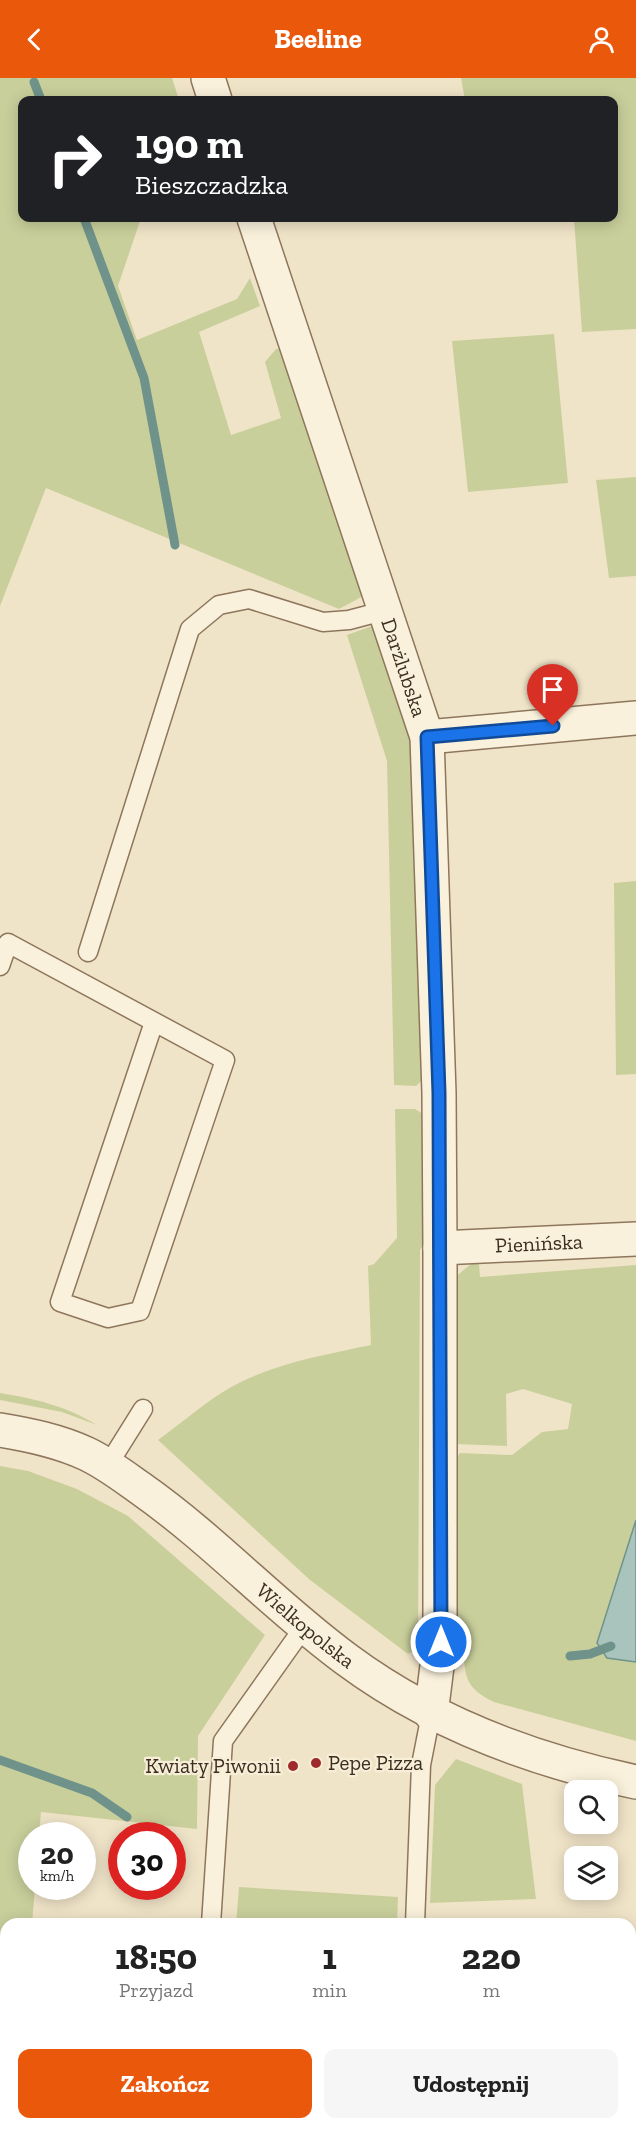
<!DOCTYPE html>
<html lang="pl">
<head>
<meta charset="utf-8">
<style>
	body { margin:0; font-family:"Zilla Slab",serif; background:#f6f6f6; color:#222; height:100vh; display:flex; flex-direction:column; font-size:22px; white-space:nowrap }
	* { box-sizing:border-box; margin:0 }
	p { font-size:20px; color:#767676 }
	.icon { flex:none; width:33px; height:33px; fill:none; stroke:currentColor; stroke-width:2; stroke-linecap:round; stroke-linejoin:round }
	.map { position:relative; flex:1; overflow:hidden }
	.panel { position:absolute; left:0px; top:1840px; width:636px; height:212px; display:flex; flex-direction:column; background:#fff; border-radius:18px 18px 0 0; box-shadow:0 3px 15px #0003 }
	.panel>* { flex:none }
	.top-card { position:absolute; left:18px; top:18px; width:600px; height:126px; border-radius:12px; box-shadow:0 3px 15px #0003; background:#202124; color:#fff; overflow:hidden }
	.tools { position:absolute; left:564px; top:1702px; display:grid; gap:12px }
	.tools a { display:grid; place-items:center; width:54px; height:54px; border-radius:12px; background:#fff; box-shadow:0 3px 15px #0003; font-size:30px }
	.speed { position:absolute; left:18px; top:1744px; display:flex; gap:12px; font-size:30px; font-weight:700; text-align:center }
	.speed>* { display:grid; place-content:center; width:78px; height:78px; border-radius:50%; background:#fff; box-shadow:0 3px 15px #0003; line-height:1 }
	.speed small { font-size:15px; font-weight:400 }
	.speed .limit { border:9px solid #d22; background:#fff; color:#111 }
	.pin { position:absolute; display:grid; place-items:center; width:51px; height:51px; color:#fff; margin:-62px -26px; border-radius:50% 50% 50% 0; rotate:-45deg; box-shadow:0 0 6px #0007 }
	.pin .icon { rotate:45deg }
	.me { position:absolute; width:66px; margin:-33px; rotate:0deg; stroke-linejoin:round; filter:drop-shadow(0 0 4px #0008) }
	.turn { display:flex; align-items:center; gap:21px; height:126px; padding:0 18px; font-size:27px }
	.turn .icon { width:78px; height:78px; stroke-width:2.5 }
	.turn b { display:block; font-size:42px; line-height:51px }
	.eta { display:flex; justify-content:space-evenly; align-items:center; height:102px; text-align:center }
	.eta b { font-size:36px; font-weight:700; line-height:42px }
	.action { display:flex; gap:12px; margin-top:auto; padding:12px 18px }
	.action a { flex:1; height:69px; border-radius:12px; background:#ea580c; color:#fff; font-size:24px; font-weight:700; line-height:69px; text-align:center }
	.action a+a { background:#f6f6f6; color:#222 }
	header { display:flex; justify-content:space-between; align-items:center; height:78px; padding:0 18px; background:#ea580c; color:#fff; font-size:27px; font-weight:700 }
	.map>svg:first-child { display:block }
	.green { fill:#c9cf9b }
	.water { fill:#a9c4bc; stroke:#6f938a; stroke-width:1.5 }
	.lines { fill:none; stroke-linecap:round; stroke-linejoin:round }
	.stream { stroke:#6f938a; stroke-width:9 }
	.service-casing { stroke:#8d765c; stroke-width:21 }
	.minor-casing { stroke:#8d765c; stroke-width:36 }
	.tertiary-casing { stroke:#8d765c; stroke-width:36 }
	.service { stroke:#faf1dc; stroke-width:18 }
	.minor { stroke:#faf1dc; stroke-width:33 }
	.tertiary { stroke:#faf1dc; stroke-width:33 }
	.route-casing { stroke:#114b97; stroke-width:15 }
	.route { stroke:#1a73e8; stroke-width:10 }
	.poi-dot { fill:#9e2a2b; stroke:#f7eed8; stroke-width:2 }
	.labels { text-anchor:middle; stroke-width:4.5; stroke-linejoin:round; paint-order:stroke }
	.street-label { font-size:21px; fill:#3d2e20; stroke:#f7eed8 }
	.poi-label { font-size:21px; fill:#3d2e20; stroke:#f7eed8; text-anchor:start }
</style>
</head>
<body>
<header><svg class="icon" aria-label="back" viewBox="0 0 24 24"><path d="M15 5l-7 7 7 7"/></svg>Beeline<svg class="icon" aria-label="person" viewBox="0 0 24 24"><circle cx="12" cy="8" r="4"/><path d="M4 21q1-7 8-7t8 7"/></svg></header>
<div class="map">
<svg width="636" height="2051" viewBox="0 0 636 2051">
	<rect width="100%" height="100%" fill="#f0e4c8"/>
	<g class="green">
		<polygon points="0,0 172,0 179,22 22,22 22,140 141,140 118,208 137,262 237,221 250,200 260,228 199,254 231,357 281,340 265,284 276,271 282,270 365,517 339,531 46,410 0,528"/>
		<polygon points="461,0 636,0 636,251 582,254 574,140 614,140 614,22 465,22"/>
		<polygon points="554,256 568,405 468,414 452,263"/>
		<polygon points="636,399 636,498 609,500 596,402"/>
		<polygon points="375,547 410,650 423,1001 416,1008 394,1007 387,683 347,557"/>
		<polygon points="636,803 636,996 616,997 614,805"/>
		<path d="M395 1031H415L423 1036 424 1166 420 1172 418 1570 408 1576 310 1502 158 1362C182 1345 207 1322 233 1308 276 1285 324 1277 371 1267L368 1188 374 1186 397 1160Z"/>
		<path d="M471 1186H479L480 1199 636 1187V1442L597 1564 607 1580 636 1584V1663L494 1624C463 1609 465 1597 463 1565L456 1564 455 1382 460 1375 512 1377 542 1354 568 1351 572 1326 523 1311 506 1316 507 1368 455 1366 454 1200Z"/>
		<path d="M0 1315C36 1321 66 1328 97 1347L62 1334 0 1322Z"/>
		<polygon points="0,1388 28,1393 77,1411 128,1438 265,1557 198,1658 197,1751 41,1734 39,1758 32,1758 32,1809 35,1809 32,1846 6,1846 6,2046 16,2046 16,2051 0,2051"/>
		<polygon points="456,1681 522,1706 536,1821 430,1825 435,1707"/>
		<polygon points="239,1809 398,1819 397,1846 236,1846"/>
	</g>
	<polygon class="water" points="636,1442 636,1584 607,1580 597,1565"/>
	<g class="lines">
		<g class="stream">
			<polyline points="34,4 41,22"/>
			<polyline points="84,140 144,300 175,467"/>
			<polyline points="570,1578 590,1576 611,1568"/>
			<polyline points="0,1682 92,1715 127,1739"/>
		</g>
		<g class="service-casing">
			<g id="service">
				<polyline points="88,874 190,551 219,527 249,521 323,544 349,542 383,533"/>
				<polyline points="0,888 8,865 225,982 140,1233 108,1240 60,1224 154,944"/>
				<polyline points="108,1387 143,1331"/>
				<polyline points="211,1846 223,1663 304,1549"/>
				<polyline points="415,1846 421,1687 431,1636"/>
				<polyline points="197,2051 197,2046"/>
			</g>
		</g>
		<g class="minor-casing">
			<g id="minor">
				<polyline points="208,0 215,22"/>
				<path id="s1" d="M254 140 427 659 439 1015 440 1170V1564L431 1636"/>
				<polyline points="427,659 636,640"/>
				<path id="s2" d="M440 1170 636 1161"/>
			</g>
		</g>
		<g class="tertiary-casing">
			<g id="tertiary">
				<path id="s3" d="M0 1352C30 1357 59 1363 87 1376 106 1385 123 1398 140 1410 214 1462 274 1528 346 1581 432 1645 532 1682 636 1704"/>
			</g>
		</g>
		<use href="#service" class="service"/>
		<use href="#minor" class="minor"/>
		<use href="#tertiary" class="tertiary"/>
	</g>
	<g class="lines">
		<g class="route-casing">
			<polyline id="route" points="441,1564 439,1015 427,659 553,648"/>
		</g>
		<use href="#route" class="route"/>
	</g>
	<g class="poi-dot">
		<circle cx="316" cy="1685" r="6"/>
		<circle cx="293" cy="1688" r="6"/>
	</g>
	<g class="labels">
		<g class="street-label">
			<text dy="7" stroke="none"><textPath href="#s1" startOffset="474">Darżlubska</textPath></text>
			<text dy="7" stroke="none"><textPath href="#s2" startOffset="99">Pienińska</textPath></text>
			<text dy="7" stroke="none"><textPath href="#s3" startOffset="369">Wielkopolska</textPath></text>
		</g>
		<g class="poi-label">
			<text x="328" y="1692">Pepe Pizza</text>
			<text x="281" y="1695" text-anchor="end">Kwiaty Piwonii</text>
		</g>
	</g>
</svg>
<div class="tools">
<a><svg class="icon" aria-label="search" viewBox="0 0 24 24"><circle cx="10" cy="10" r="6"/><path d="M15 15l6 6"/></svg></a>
<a><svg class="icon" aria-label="layers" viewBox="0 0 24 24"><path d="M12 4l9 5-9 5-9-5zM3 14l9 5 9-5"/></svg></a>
</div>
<div class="speed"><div>20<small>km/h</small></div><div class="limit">30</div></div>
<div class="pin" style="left:553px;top:648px;background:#d93025"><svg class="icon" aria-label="arrive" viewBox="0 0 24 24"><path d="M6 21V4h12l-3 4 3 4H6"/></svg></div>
<svg class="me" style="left:441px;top:1564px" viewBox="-20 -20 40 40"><circle r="17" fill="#1a73e8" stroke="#fff" stroke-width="3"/><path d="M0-11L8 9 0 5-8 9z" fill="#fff"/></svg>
<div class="top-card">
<div class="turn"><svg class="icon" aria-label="right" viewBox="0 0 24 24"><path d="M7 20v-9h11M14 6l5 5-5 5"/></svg><div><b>190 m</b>Bieszczadzka</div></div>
</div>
<section class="panel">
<div class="eta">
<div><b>18:50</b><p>Przyjazd</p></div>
<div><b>1</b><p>min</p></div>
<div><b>220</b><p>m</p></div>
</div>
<div class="action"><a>Zakończ</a><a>Udostępnij</a></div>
</section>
</div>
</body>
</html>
